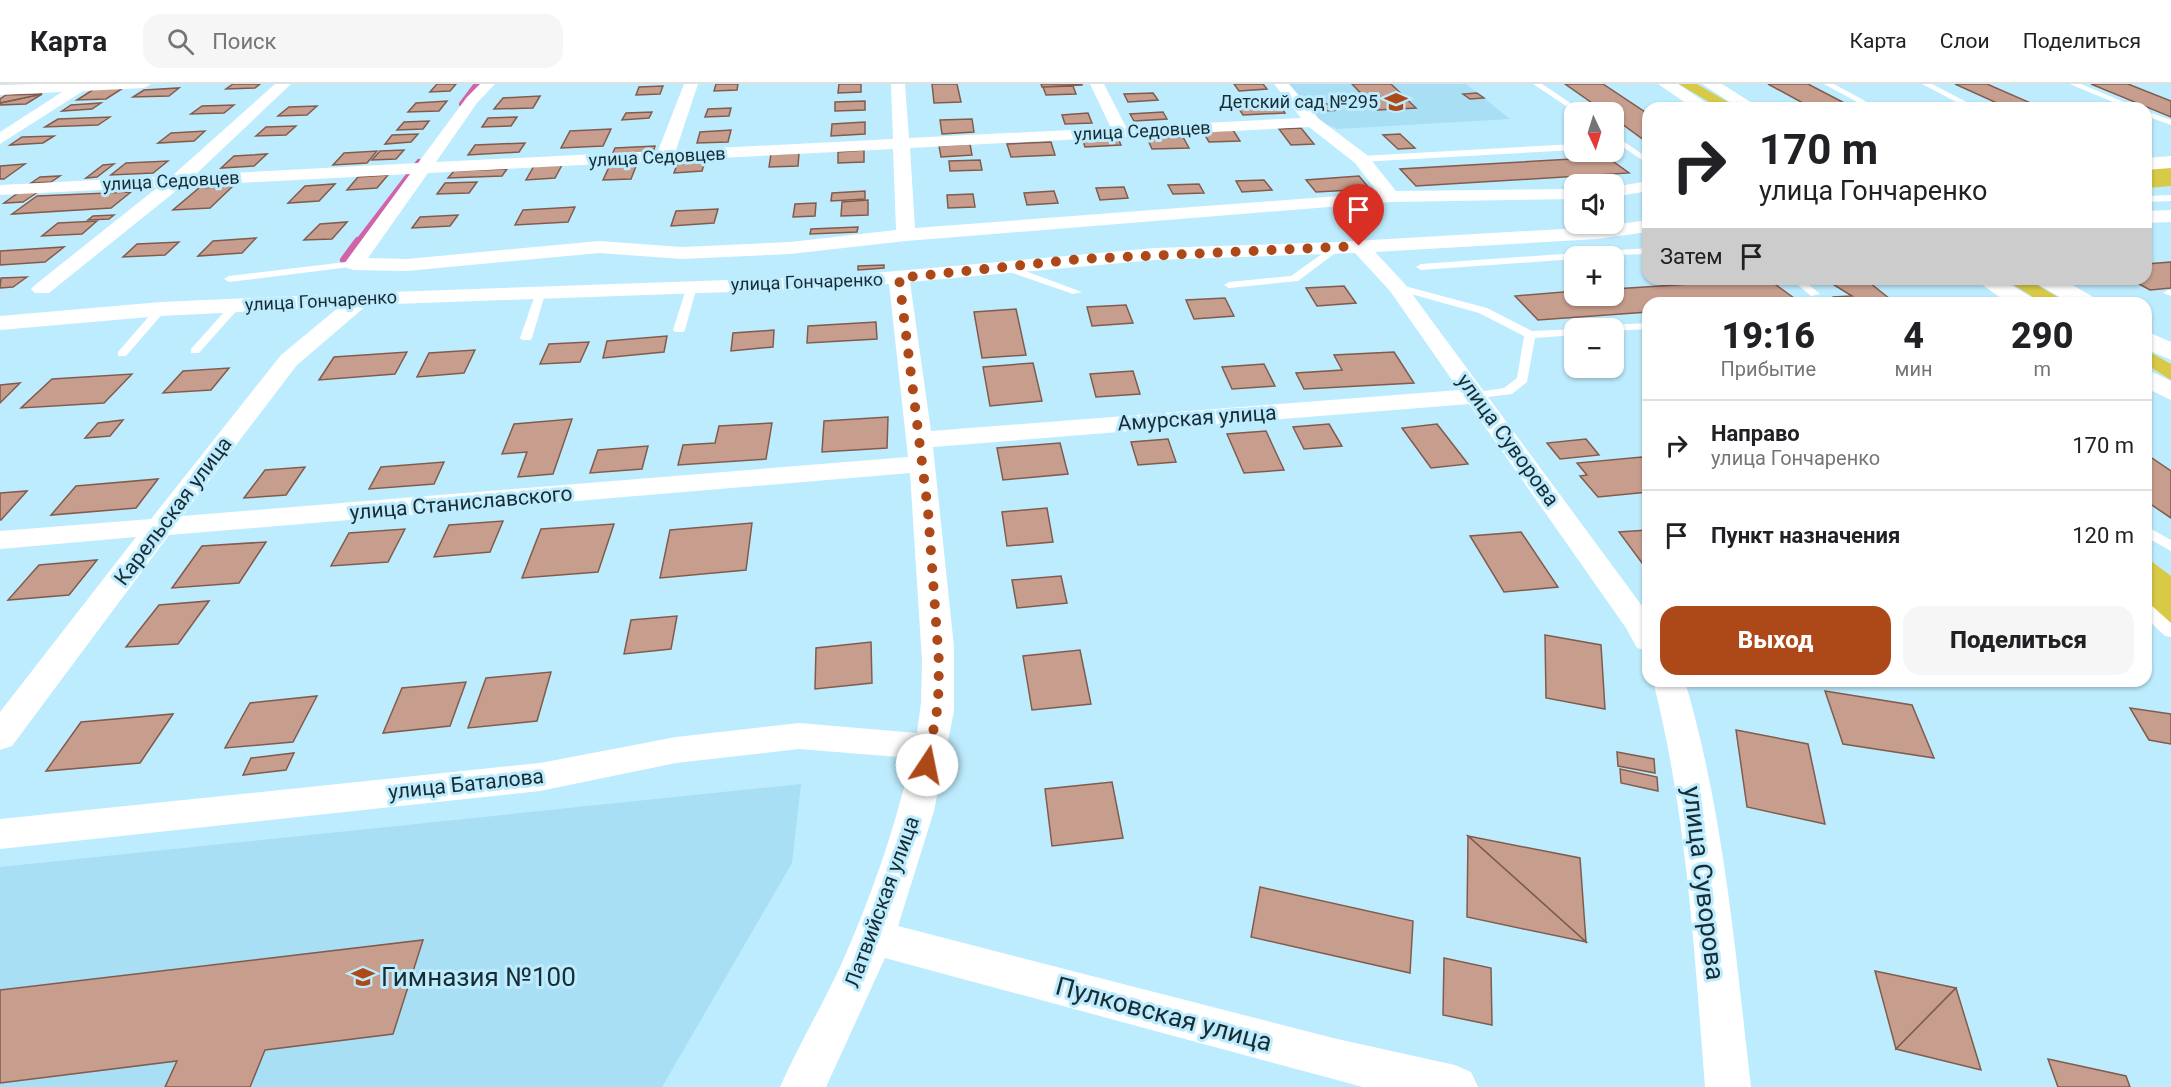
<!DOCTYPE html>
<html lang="ru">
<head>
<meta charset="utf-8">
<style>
	body { margin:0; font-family:Roboto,sans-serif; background:#f6f6f6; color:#202124; height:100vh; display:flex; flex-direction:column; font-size:22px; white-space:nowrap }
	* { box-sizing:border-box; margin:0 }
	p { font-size:20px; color:#757577 }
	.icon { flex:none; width:33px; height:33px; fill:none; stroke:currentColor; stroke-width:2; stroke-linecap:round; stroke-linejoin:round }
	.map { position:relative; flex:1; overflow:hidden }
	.sheet { position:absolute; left:1642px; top:213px; width:510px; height:390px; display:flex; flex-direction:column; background:#fff; border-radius:18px; box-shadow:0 2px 4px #0004 }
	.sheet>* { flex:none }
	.banner { position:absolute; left:1642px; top:18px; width:510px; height:183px; border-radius:18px; box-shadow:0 2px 4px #0004; background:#fff; color:#202124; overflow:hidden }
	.needle { width:39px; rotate:176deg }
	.tools { position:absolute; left:1564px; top:18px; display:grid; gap:12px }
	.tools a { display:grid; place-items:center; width:60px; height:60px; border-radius:12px; background:#fff; box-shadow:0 2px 4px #0004; font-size:30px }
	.pin { position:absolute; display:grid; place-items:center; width:51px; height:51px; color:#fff; margin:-62px -26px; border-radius:50% 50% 50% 0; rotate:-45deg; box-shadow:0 0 6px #0007 }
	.pin .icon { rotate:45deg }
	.me { position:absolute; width:66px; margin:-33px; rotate:11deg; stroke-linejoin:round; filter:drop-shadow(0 0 4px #0008) }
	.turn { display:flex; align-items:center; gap:21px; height:126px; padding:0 18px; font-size:27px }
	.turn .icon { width:78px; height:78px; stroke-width:2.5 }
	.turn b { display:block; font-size:42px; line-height:51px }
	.then { display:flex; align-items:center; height:57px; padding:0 18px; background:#0003; gap:12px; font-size:22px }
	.eta { display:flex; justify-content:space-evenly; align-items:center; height:102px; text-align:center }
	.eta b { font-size:36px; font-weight:800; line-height:42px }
	.action { display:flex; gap:12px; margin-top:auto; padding:12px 18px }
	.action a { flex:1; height:69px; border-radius:18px; background:#ad4818; color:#fff; font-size:24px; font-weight:800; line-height:69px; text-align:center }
	.action a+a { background:#f6f6f6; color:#202124 }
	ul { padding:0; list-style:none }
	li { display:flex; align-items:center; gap:18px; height:90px; padding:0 18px; border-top:2px solid #e0e0e0 }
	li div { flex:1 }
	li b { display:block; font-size:22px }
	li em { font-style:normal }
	header { display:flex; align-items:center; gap:36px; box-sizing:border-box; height:84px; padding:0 30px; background:#fff; border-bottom:2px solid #e0e0e0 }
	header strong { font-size:28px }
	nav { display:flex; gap:33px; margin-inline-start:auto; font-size:21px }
	.search { width:420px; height:54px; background:#f6f6f6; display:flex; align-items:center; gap:15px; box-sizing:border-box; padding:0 21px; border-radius:18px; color:#757577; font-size:22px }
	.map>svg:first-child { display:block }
	.built { fill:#a8dff4 }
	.green { fill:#d8c946 }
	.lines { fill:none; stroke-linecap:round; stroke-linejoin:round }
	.stream-far1 { stroke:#d163ab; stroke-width:6 }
	.stream { stroke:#d163ab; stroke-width:8 }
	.building { fill:#c79e8e; stroke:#815c4d; stroke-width:1.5 }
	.lane { fill:#fff; fill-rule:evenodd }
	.street { fill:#fff; fill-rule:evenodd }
	.secondary { fill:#fff; fill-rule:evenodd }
	.route { stroke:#ad4818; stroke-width:10; stroke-dasharray:0 18 }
	.labels { text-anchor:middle; stroke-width:6; stroke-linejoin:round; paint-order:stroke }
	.far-poi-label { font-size:18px; fill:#1a2c33; stroke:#bdecfe; text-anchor:end }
	.far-street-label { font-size:18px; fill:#1a2c33; stroke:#bdecfe }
	.street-label { font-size:21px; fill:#1a2c33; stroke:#bdecfe }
	.near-street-label { font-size:26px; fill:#1a2c33; stroke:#bdecfe }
	.near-poi-label { font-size:26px; fill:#1a2c33; stroke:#bdecfe; text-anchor:start }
</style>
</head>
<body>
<header>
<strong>Карта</strong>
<div class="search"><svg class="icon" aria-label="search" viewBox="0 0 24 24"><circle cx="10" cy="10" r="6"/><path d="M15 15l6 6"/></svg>Поиск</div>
<nav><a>Карта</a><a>Слои</a><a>Поделиться</a></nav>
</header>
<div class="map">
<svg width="2171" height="1003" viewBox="0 0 2171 1003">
	<rect width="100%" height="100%" fill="#bdecfe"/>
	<g class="built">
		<polygon points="1288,0 1466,0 1510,35 1337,45 1319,37"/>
		<polygon points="801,700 792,779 662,1003 0,1003 0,783"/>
	</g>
	<g class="green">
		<polygon points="1679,0 1697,0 1738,24 1719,24"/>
		<polygon points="2171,81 2171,102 2147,104 2146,83"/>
		<polygon points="2004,195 2027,195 2068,219 2043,219"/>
		<polygon points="2146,266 2171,280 2171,296 2147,281"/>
		<polygon points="2147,474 2171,492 2171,545 2147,521"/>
	</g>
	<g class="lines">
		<g class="stream-far1">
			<polyline points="462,20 477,0"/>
			<polyline points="357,159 419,78"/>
		</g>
		<polyline class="stream" points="344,176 358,157"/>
	</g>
	<g class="building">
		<polygon points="233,0 260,0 255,4 226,5"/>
		<polygon points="437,0 456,0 450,7 430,8"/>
		<polygon points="716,0 738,0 737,6 714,7"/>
		<polygon points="839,0 861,0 861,8 838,9"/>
		<polygon points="932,0 957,0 961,18 934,19"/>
		<polygon points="1041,0 1082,0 1082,1 1042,3"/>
		<polygon points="1234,0 1263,0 1267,5 1239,7"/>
		<polygon points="1352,0 1391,0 1416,24 1377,26"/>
		<polygon points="1565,0 1603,0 1648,30 1648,59 1614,34 1614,28 1605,28"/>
		<polygon points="1768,0 1808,0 1854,24 1812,24"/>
		<polygon points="1955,0 1987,0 2042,24 2008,24"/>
		<polygon points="2091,0 2128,0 2171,17 2171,33"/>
		<polygon points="663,2 660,10 636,11 639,3"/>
		<polygon points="1073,2 1076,10 1046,11 1043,3"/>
		<polygon points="123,4 106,15 77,16 94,5"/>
		<polygon points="179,4 169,12 133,13 144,6"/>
		<polygon points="1153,9 1158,16 1128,18 1124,10"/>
		<polygon points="1477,9 1484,14 1470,15 1463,10"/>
		<polygon points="42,10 26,20 0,21 0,19"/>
		<polygon points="42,10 0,19 0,15 6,11"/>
		<polygon points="540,12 533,24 494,25 503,14"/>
		<polygon points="447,17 439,27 408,28 416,19"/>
		<polygon points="865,17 865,26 835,27 835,18"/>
		<polygon points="101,19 92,25 62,27 71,21"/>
		<polygon points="1279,20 1285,29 1243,31 1237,22"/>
		<polygon points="1319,20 1335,20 1340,26 1324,27"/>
		<polygon points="234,21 224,29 191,30 202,22"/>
		<polygon points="317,22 307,31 278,32 289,23"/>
		<polygon points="731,24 729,32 705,33 708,25"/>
		<polygon points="652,28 649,34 622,36 626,29"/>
		<polygon points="1163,28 1167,35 1134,37 1130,30"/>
		<polygon points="1088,29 1092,39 1065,40 1062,31"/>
		<polygon points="110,33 98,41 45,43 58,35"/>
		<polygon points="517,33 511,42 482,43 488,34"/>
		<polygon points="972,35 974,48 942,50 940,36"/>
		<polygon points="429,37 423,45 397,46 404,38"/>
		<polygon points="865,38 865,50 831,52 832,40"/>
		<polygon points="296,42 286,51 256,52 266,43"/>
		<polygon points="1301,44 1314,60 1291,61 1279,45"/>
		<polygon points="611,45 603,62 561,64 570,47"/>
		<polygon points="731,46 728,58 697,59 700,48"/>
		<polygon points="1233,46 1240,57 1209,58 1203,48"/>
		<polygon points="205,47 194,57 158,59 171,49"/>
		<polygon points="418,50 411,58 385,60 392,51"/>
		<polygon points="1400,50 1415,64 1398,65 1383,51"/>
		<polygon points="54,52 43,59 10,61 22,53"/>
		<polygon points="1117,52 1121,61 1085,63 1082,54"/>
		<polygon points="1183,53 1189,64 1152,65 1147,54"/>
		<polygon points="1051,58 1055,71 1011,73 1007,60"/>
		<polygon points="525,59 519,68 468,71 475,61"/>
		<polygon points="970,60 972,71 941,73 939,62"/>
		<polygon points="655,62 653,69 612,71 615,64"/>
		<polygon points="404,66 396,75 372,76 380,67"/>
		<polygon points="864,66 864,78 838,79 838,68"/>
		<polygon points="377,67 367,79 333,81 344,69"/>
		<polygon points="799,69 798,82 769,83 771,70"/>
		<polygon points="267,70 254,82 221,84 234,72"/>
		<polygon points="1607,73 1629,89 1416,102 1400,85"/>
		<polygon points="706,74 702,87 674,89 679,75"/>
		<polygon points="980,76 982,86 950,87 949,77"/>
		<polygon points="168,77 153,89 111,91 126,79"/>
		<polygon points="638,77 631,95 603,96 611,79"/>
		<polygon points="25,80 4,95 0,95 0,82"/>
		<polygon points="114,80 97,93 86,94 103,81"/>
		<polygon points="562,81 555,94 526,96 534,82"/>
		<polygon points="507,85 502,92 448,94 454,87"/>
		<polygon points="388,91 377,104 347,106 358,93"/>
		<polygon points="60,92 51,98 31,99 40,93"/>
		<polygon points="1359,92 1370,105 1316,108 1306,96"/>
		<polygon points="1264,96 1272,106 1242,108 1236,97"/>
		<polygon points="477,98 469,109 437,110 445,99"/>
		<polygon points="335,100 319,117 288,119 305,102"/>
		<polygon points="1199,100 1204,109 1173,110 1168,101"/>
		<polygon points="233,102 210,124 173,126 199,104"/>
		<polygon points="1124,103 1128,114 1100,116 1096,104"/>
		<polygon points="865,107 865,115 831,117 832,109"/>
		<polygon points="1054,107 1058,119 1027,121 1024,109"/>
		<polygon points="38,108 23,118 4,119 18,109"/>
		<polygon points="131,108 111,124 12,130 37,112"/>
		<polygon points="973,110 975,123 948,124 947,111"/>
		<polygon points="868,116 868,131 841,132 842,118"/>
		<polygon points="816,119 815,132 793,133 795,120"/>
		<polygon points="575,123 568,138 515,141 523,126"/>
		<polygon points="718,125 714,139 671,142 676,127"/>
		<polygon points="114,131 109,135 88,136 93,132"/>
		<polygon points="458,131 450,142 412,144 420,133"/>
		<polygon points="97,137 82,150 42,152 58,139"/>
		<polygon points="347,138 332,155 304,156 320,140"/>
		<polygon points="858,143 857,148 810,150 811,145"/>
		<polygon points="256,154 242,169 198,172 213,157"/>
		<polygon points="179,158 165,171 123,173 137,160"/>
		<polygon points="64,163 45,178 0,181 0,167"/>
		<polygon points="2171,178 2171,204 2150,206 2130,195 2146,195 2146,180"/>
		<polygon points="884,181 884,184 858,186 858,182"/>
		<polygon points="27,193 13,203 0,204 1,194"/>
		<polygon points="1768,195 1798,217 1648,219 1648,228 1538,236 1515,212 1575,207 1575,212 1614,212 1614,205"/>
		<polygon points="1865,195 1895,219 1842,219 1834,213 1852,212 1826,196"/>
		<polygon points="1344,202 1356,219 1317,222 1306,204"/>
		<polygon points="1225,214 1234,232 1194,235 1186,216"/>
		<polygon points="1126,221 1133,239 1092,242 1087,223"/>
		<polygon points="1016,225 1026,271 982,274 974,228"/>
		<polygon points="876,238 877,255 807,259 808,242"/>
		<polygon points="774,246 773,263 731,267 733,249"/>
		<polygon points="667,252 664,268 603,274 607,257"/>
		<polygon points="589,258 580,278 540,280 549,260"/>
		<polygon points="475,266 464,289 417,293 429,269"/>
		<polygon points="407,268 395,290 319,296 334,273"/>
		<polygon points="1394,268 1414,299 1304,305 1296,289 1342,286 1334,271"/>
		<polygon points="1033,279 1042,317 990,322 983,283"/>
		<polygon points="1264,280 1275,302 1232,305 1222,283"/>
		<polygon points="229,284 211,306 163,309 183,287"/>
		<polygon points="1133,287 1140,310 1096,313 1090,290"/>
		<polygon points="132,290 104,319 21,324 52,295"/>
		<polygon points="20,299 0,319 0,301"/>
		<polygon points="888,333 887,364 822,368 824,337"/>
		<polygon points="572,335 553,390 518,393 527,368 502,370 514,340"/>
		<polygon points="123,336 110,352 85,354 98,339"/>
		<polygon points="772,339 766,375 678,381 683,361 715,359 719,342"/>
		<polygon points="1329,340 1342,362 1304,365 1293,343"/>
		<polygon points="1437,340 1468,380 1431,384 1402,344"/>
		<polygon points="1266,347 1284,386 1244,389 1227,350"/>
		<polygon points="1168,355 1176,378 1138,381 1131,358"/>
		<polygon points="1586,355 1599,371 1560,375 1547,359"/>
		<polygon points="1060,359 1068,390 1003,396 997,364"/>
		<polygon points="648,362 642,385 590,389 598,366"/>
		<polygon points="2146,370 2171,387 2171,434 2146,417"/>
		<polygon points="1642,373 1648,380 1648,408 1598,413 1580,392 1587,391 1577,379"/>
		<polygon points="444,378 434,400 369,405 381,383"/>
		<polygon points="305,383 286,411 244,414 265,386"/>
		<polygon points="158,395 136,424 51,431 76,402"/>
		<polygon points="27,407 1,436 0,436 0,409"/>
		<polygon points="1047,424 1053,458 1007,462 1002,428"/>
		<polygon points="503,437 490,468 434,473 449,441"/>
		<polygon points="752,439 746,486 660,494 670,446"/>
		<polygon points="614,440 598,488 522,494 541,445"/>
		<polygon points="405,445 388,478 331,482 349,449"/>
		<polygon points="1648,446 1648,487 1619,448"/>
		<polygon points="1521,448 1558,503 1504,508 1470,452"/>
		<polygon points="266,458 239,499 172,504 202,462"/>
		<polygon points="97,476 69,511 8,516 39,481"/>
		<polygon points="1061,492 1067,519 1017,524 1012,496"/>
		<polygon points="209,517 178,560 126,563 159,521"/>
		<polygon points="677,532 671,565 624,570 631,536"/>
		<polygon points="1545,551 1601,561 1605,625 1546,614"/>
		<polygon points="871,558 872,599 815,605 816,564"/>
		<polygon points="1080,566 1091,620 1032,626 1023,572"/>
		<polygon points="551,588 537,637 468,644 486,594"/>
		<polygon points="466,598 450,642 383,649 402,604"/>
		<polygon points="1825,607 1912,621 1934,674 1843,660"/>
		<polygon points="317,612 293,658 225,664 250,619"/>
		<polygon points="2130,624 2171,630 2171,660 2149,656"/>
		<polygon points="173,630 140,679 46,687 81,638"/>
		<polygon points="1736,646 1808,660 1825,740 1747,723"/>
		<polygon points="1617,668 1654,675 1655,689 1618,682"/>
		<polygon points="294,669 286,686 243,691 251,674"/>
		<polygon points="1620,685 1657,693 1658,707 1621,699"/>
		<polygon points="1112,698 1123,754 1052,762 1045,705"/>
		<polygon points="1468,752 1580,774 1586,858"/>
		<polygon points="1468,752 1586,858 1467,833"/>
		<polygon points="1260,803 1413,837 1410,889 1251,853"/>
		<polygon points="423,856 393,950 265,966 250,1003 165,1003 177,977 0,999 0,906"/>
		<polygon points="1444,874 1491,884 1492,941 1443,931"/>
		<polygon points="1875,887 1956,904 1896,965"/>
		<polygon points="1956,904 1981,986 1896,965"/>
		<polygon points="2048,975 2126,992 2130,1003 2058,1003"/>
	</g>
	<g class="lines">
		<g class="lane">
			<polygon points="1533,0 1542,0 1584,28 1575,28"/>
			<polygon points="1824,0 1834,0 1878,24 1868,24"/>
			<polygon points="1922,0 1932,0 1978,24 1968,24"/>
			<polygon points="2070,0 2081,0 2138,24 2127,24"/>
			<polygon points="2146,27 2171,36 2171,41 2146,32"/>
			<polygon points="1614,51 1648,74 1648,80 1614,57"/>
			<polygon points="1575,60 1575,66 1361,78 1357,75 1361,72"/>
			<polygon points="2171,111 2171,117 2146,118 2146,112"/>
			<polygon points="1333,162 1342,164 1298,197 1229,204 1224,201 1229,198 1291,192"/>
			<polygon points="1648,164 1648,170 1575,172 1575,175 1421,186 1416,183 1421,180"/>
			<polygon points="354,177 358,178 358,182 229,198 224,195 229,192"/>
			<polygon points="1004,182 1012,182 1082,208 1073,210 1004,186"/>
			<polygon points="1791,195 1802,195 1820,210 1811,212"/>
			<polygon points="692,199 697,202 685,246 683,248 675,248 673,246 687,202"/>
			<polygon points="1397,200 1487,224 1532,247 1575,245 1575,251 1535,254 1527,298 1512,310 1472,315 1472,309 1504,304 1517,294 1524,252 1479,229 1393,205 1392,203"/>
			<polygon points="537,205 546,207 532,254 530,256 522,256 520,254"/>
			<polygon points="2168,206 2171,206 2171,212 2163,209"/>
			<polygon points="235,219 239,220 239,224 199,269 191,269 191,265 231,220"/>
			<polygon points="161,222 165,223 165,227 126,272 118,272 118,268 157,223"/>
			<polygon points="1648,239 1648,245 1614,247 1614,244 1607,244 1613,241"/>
			<polygon points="2146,442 2171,456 2171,467 2146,453"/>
			<polygon points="2146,520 2151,521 2171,539 2171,553 2165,552 2146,534"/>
		</g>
		<g class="street">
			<polygon points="36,0 151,0 144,4 83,7 0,60 0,48 62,8 0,11 0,1"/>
			<path d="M275 0H291L195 91 418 79 467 13 480 0H495L477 19 436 78 658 67 684 0H698L676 66 893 55 891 0H905L909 54 1111 44 1090 0H1104L1126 43 1301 34 1274 0H1289L1319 35 1367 71 1396 107 1575 105V115L1391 118 906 157 790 170 682 175 599 169 407 187 354 186 347 184 344 180 410 90 182 102 49 209H35L31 205 35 201 158 103 0 111V101L172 92ZM1309 43 1355 79 1378 109 915 144 910 64ZM893 65 896 146 790 158 682 163 599 157 407 175 368 174 428 89Z"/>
			<polygon points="1648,97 1648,107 1614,113 1614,103"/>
			<path d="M1648 136V148L1597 155 1375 168 1404 199 1648 530V567L1637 564 1626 544 1469 320 933 363 954 563V627L934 727 898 842 1333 954 1455 981 1471 988 1478 1003H1363L885 874 826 1003H780C798 962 821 924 840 883 870 816 895 746 911 674L799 665 676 679 540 707 0 765V735L540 679 676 653 799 639 917 649 921 619 922 577 910 389 169 451 12 662 0 666V628L136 453 0 465V447L151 435 281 271 339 223 161 232 0 246V232L161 218 361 209 840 192 1155 164 1337 158 1597 143ZM1355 169 1390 207 1459 306 931 347 910 198 1155 176ZM889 200 908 373 182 432 297 281 367 221 840 204Z"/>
			<path d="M1653 597H1685C1724 730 1735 866 1751 1003H1705C1694 866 1687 730 1653 597Z"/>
		</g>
		<g class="secondary">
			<polygon points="1658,0 1678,0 1714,24 1693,24"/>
			<polygon points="1702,0 1722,0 1760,24 1739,24"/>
			<polygon points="2171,72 2171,84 2146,86 2146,74"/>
			<polygon points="2171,126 2171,138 2146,139 2146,127"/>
			<polygon points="1974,195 2001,195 2033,214 2037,219 2008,219"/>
			<polygon points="2034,195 2062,195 2095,214 2099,219 2070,219 2037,200"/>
			<polygon points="2146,247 2171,258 2171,276 2146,265"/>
			<polygon points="2146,285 2171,297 2171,316 2146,304"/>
		</g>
	</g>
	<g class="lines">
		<polyline class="route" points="927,681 938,621 939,579 928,427 899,194 1081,175 1359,162"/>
	</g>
	<defs>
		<g id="school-bare" transform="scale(1.8)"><path d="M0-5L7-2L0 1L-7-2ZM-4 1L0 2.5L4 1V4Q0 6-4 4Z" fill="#ad4818" stroke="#bdecfe" stroke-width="2.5" paint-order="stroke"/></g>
	</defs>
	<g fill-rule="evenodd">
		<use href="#school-bare" x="1396" y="18"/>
		<use href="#school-bare" x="363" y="893"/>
	</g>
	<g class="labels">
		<g class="far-poi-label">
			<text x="1378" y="24">Детский сад №295</text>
		</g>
		<g class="far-street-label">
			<text transform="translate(1142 47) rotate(-3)" y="6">улица Седовцев</text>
			<text transform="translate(657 73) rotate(-3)" y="6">улица Седовцев</text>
			<text transform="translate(171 97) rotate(-3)" y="6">улица Седовцев</text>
			<text transform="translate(807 198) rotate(-2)" y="6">улица Гончаренко</text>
			<text transform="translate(321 217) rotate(-3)" y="6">улица Гончаренко</text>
		</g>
		<g class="street-label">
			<text transform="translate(1197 334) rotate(-4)" y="7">Амурская улица</text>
			<text transform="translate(1508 356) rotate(54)" y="7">улица Суворова</text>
			<text transform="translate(461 419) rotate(-5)" y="7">улица Станиславского</text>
			<text transform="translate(173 427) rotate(-53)" y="7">Карельская улица</text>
			<text transform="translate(466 700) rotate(-6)" y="7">улица Баталова</text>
			<text transform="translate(882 818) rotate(-70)" y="7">Латвийская улица</text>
		</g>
		<g class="near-street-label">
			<text transform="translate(1704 799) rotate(83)" y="9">улица Суворова</text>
			<text transform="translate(1164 930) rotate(15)" y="9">Пулковская улица</text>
		</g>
		<g class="near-poi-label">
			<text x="381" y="902">Гимназия №100</text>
		</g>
	</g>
</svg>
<div class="tools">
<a><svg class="needle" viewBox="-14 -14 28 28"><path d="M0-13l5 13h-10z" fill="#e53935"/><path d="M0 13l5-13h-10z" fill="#757577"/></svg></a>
<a><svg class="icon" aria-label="sound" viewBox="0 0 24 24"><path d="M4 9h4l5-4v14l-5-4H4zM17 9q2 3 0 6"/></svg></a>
<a>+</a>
<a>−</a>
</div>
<div class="pin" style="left:1359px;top:162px;background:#d93025"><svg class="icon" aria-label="arrive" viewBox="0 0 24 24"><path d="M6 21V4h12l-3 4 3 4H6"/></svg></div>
<svg class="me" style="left:927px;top:681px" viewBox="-20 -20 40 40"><circle r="19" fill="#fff"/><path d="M0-13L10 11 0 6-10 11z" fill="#ad4818"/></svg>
<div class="banner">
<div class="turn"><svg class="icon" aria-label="right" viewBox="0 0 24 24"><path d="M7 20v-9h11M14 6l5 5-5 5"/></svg><div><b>170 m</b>улица Гончаренко</div></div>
<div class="then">Затем<svg class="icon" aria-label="arrive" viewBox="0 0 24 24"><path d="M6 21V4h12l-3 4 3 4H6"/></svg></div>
</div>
<section class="sheet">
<div class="eta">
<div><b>19:16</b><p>Прибытие</p></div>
<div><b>4</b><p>мин</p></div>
<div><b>290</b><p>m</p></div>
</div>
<ul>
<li><svg class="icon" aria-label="right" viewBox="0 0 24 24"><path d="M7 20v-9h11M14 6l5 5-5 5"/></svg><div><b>Направо</b><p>улица Гончаренко</p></div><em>170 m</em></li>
<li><svg class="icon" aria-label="arrive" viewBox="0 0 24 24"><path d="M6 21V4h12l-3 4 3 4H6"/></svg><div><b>Пункт назначения</b></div><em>120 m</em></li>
</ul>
<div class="action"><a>Выход</a><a>Поделиться</a></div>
</section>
</div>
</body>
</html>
